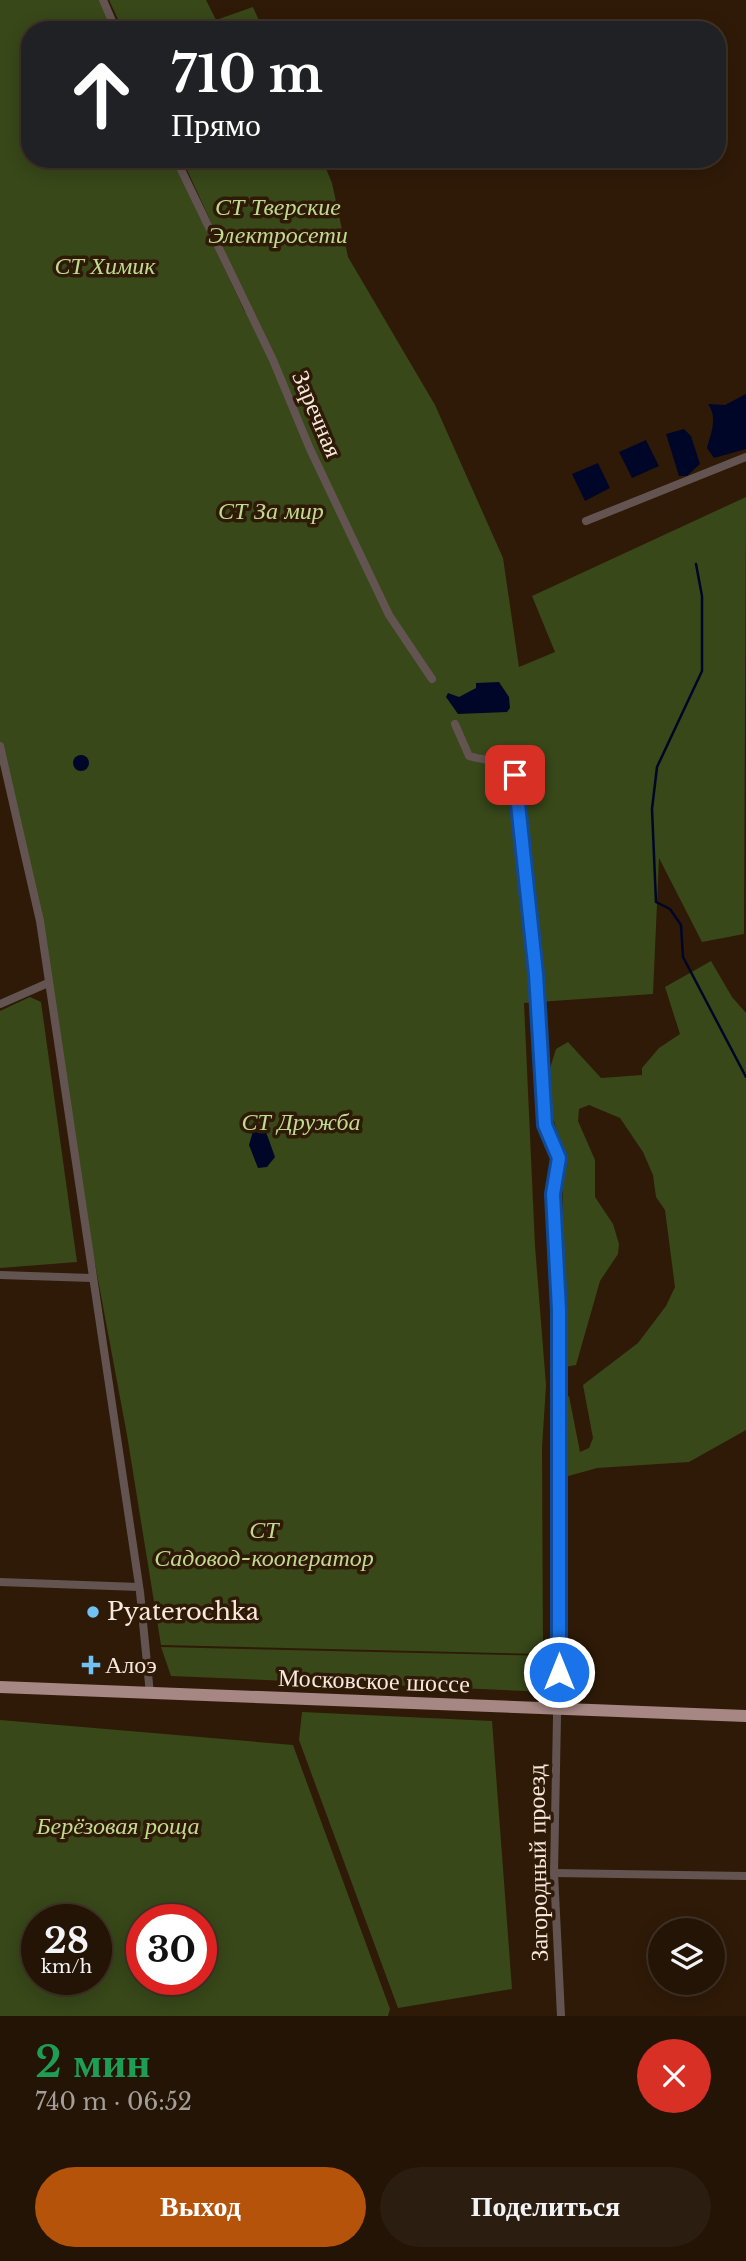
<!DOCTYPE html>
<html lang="ru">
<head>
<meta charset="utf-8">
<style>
	body { margin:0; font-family:"Libre Baskerville",serif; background:#2b1d0f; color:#f1f3f6; height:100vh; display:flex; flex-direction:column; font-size:26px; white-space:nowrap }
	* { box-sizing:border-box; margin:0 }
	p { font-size:23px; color:#a39e9a }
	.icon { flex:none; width:38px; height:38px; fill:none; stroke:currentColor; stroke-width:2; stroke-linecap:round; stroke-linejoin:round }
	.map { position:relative; height:2016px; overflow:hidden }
	.details { display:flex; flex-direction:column; background:#231405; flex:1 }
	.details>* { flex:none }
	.banner { position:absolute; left:21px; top:21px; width:705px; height:147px; border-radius:28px; box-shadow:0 4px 18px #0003,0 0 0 2px #403327; background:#202124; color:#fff; overflow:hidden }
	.tools { position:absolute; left:648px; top:1918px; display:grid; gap:14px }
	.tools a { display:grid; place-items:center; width:77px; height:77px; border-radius:50%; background:#231405; box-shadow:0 4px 18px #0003,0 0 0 2px #403327; font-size:35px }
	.speed { position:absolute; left:21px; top:1904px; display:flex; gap:14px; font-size:35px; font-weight:700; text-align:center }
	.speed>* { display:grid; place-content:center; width:91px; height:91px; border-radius:50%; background:#231405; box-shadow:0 4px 18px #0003,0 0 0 2px #403327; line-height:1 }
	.speed small { font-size:18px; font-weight:400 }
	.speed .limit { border:10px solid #d22; background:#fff; color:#111 }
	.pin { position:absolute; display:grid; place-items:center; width:60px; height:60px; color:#fff; margin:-30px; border-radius:14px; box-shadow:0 4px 10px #0006 }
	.me { position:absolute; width:77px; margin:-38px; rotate:0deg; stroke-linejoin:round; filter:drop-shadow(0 0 5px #0008) }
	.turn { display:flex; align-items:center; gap:24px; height:147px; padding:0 35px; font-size:32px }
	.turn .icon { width:91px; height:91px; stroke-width:2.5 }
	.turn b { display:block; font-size:49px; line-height:60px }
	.round { display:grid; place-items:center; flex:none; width:74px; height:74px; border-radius:37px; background:#2b1d0f }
	.headline { display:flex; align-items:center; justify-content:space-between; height:119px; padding:0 35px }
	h1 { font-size:42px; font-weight:600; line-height:52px; color:#1e9e55 }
	.primary-button { display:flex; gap:14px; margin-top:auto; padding:14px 35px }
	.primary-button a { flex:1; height:80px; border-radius:42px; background:#b45309; color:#fff; font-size:28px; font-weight:600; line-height:80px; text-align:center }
	.primary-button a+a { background:#2b1d0f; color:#f1f3f6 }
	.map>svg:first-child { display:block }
	.green { fill:#384819; fill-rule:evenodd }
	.water { fill:#000627 }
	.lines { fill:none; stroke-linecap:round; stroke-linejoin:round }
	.stream { stroke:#000627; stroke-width:2.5 }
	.minor { stroke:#635452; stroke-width:8 }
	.primary { stroke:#a68784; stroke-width:12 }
	.route-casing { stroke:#114b97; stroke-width:18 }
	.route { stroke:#1a73e8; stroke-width:12 }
	.poi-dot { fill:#70c1f4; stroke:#2f1a07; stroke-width:2.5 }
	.labels { text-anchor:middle; stroke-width:7; stroke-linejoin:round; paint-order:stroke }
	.park-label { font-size:24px; font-style:italic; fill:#bfdb8f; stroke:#2f1a07 }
	.street-label { font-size:24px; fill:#f8e9dd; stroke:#2f1a07 }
	.poi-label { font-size:24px; fill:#f8e9dd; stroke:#2f1a07; text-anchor:start }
</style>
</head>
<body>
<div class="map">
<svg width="746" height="2016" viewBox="0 0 746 2016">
	<rect width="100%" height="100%" fill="#2f1a07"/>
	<g class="green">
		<polygon points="0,0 99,0 113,30 30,30 30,159 173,159 245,312 251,309 182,159 322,159 332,183 348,257 435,405 503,558 519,667 555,652 532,596 746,497 744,934 702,942 659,858 653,994 524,1003 535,1246 546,1385 542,1448 543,1654 161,1645 127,1435 69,1124 41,927 0,748"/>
		<polygon points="109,0 206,0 216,20 253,7 263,30 123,30"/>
		<polygon points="711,961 732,997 746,1013 746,1430 689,1462 597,1468 565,1477 564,1399 569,1396 580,1452 589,1448 593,1438 583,1385 638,1343 666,1306 675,1287 665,1210 656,1197 653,1175 643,1152 620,1118 589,1105 579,1109 578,1121 595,1160 595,1197 613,1224 619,1244 618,1254 600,1281 576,1365 565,1367 562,1153 550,1105 547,1078 556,1049 568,1042 601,1078 642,1075 642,1068 659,1048 680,1034 665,987"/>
		<polygon points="30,997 41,1002 77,1262 0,1268 0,1011"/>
		<polygon points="161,1647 548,1656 549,1692 171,1676"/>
		<polygon points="302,1712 492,1721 512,1989 398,2008 299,1740"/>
		<path d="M0 1720 293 1745 390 2009 388 2016H0ZM37 1920H96V1979H37ZM142 1920H201V1979H142Z"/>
	</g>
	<g class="water">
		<path d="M746 394V449L714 458 707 448C711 433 718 418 708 404L725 405Z"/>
		<polygon points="684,429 691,436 700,464 687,476 679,476 666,434"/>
		<polygon points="646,440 659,466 632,478 619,452"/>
		<polygon points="598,463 610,488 585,501 572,474"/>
		<polygon points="499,682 509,697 510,708 507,712 458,714 446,697 448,693 459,697 476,688 476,683"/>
		<circle cx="81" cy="763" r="8"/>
		<polygon points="253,1131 266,1132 275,1157 267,1167 258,1168 249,1145"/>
	</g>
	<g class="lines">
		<polyline class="stream" points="696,564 702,596 702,671 657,767 652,809 656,902 670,909 681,925 683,957 746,1077"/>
		<g class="minor">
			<polyline points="103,0 116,30"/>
			<polyline points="176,159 273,360 310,449 389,615 432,679"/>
			<polyline points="586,521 746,457"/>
			<path d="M455 724 469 756C500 765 510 754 519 791L536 974 540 1082 545 1125 559 1159 553 1194 559 1310V1613L554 1873 561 2016"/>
			<polyline points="0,746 40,921 140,1592 150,1694"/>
			<polyline points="0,1004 48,983"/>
			<polyline points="0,1275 91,1278"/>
			<polyline points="0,1582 139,1587"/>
			<polyline points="554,1873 746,1876"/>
		</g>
		<polyline class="primary" points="0,1687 746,1716"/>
	</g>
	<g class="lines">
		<g class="route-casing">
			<polyline id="route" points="515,775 536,974 545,1125 559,1158 553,1194 559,1310 559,1672"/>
		</g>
		<use href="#route" class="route"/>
	</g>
	<g class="poi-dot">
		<circle cx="93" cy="1612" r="7"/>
		<path d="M87.5 1654.5h7v7h7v7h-7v7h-7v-7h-7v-7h7z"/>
	</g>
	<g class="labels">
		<g class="park-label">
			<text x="278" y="215">СТ Тверские<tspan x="278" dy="28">Электросети</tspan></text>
			<text x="105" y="274">СТ Химик</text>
			<text x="271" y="519">СТ За мир</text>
			<text x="301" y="1130">СТ Дружба</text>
			<text x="264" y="1538">СТ<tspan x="264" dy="28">Садовод-кооператор</tspan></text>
			<text x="118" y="1834">Берёзовая роща</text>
		</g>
		<g class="street-label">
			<text transform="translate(317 414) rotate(67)" y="8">Заречная</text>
			<text transform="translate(374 1681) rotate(2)" y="8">Московское шоссе</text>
			<text transform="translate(538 1863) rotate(-91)" y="8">Загородный проезд</text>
		</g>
		<g class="poi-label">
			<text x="107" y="1620">Pyaterochka</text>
			<text x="105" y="1673">Алоэ</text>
		</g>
	</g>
</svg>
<div class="tools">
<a><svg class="icon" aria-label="layers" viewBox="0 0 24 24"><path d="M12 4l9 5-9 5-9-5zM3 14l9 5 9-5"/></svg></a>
</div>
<div class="speed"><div>28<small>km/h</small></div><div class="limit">30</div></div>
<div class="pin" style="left:515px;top:775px;background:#d93025"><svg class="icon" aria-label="arrive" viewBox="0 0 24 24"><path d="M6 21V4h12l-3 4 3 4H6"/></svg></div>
<svg class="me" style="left:559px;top:1672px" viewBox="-20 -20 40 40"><circle r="17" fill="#1a73e8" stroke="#fff" stroke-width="3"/><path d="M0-11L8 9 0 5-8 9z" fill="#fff"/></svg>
<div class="banner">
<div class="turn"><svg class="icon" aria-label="ahead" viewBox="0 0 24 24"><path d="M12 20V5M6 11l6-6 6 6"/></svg><div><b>710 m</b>Прямо</div></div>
</div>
</div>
<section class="details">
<div class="headline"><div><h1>2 мин</h1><p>740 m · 06:52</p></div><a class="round" style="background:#d93025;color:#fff"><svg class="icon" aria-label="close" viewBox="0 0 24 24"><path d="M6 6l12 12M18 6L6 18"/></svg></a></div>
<div class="primary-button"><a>Выход</a><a>Поделиться</a></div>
</section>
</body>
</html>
